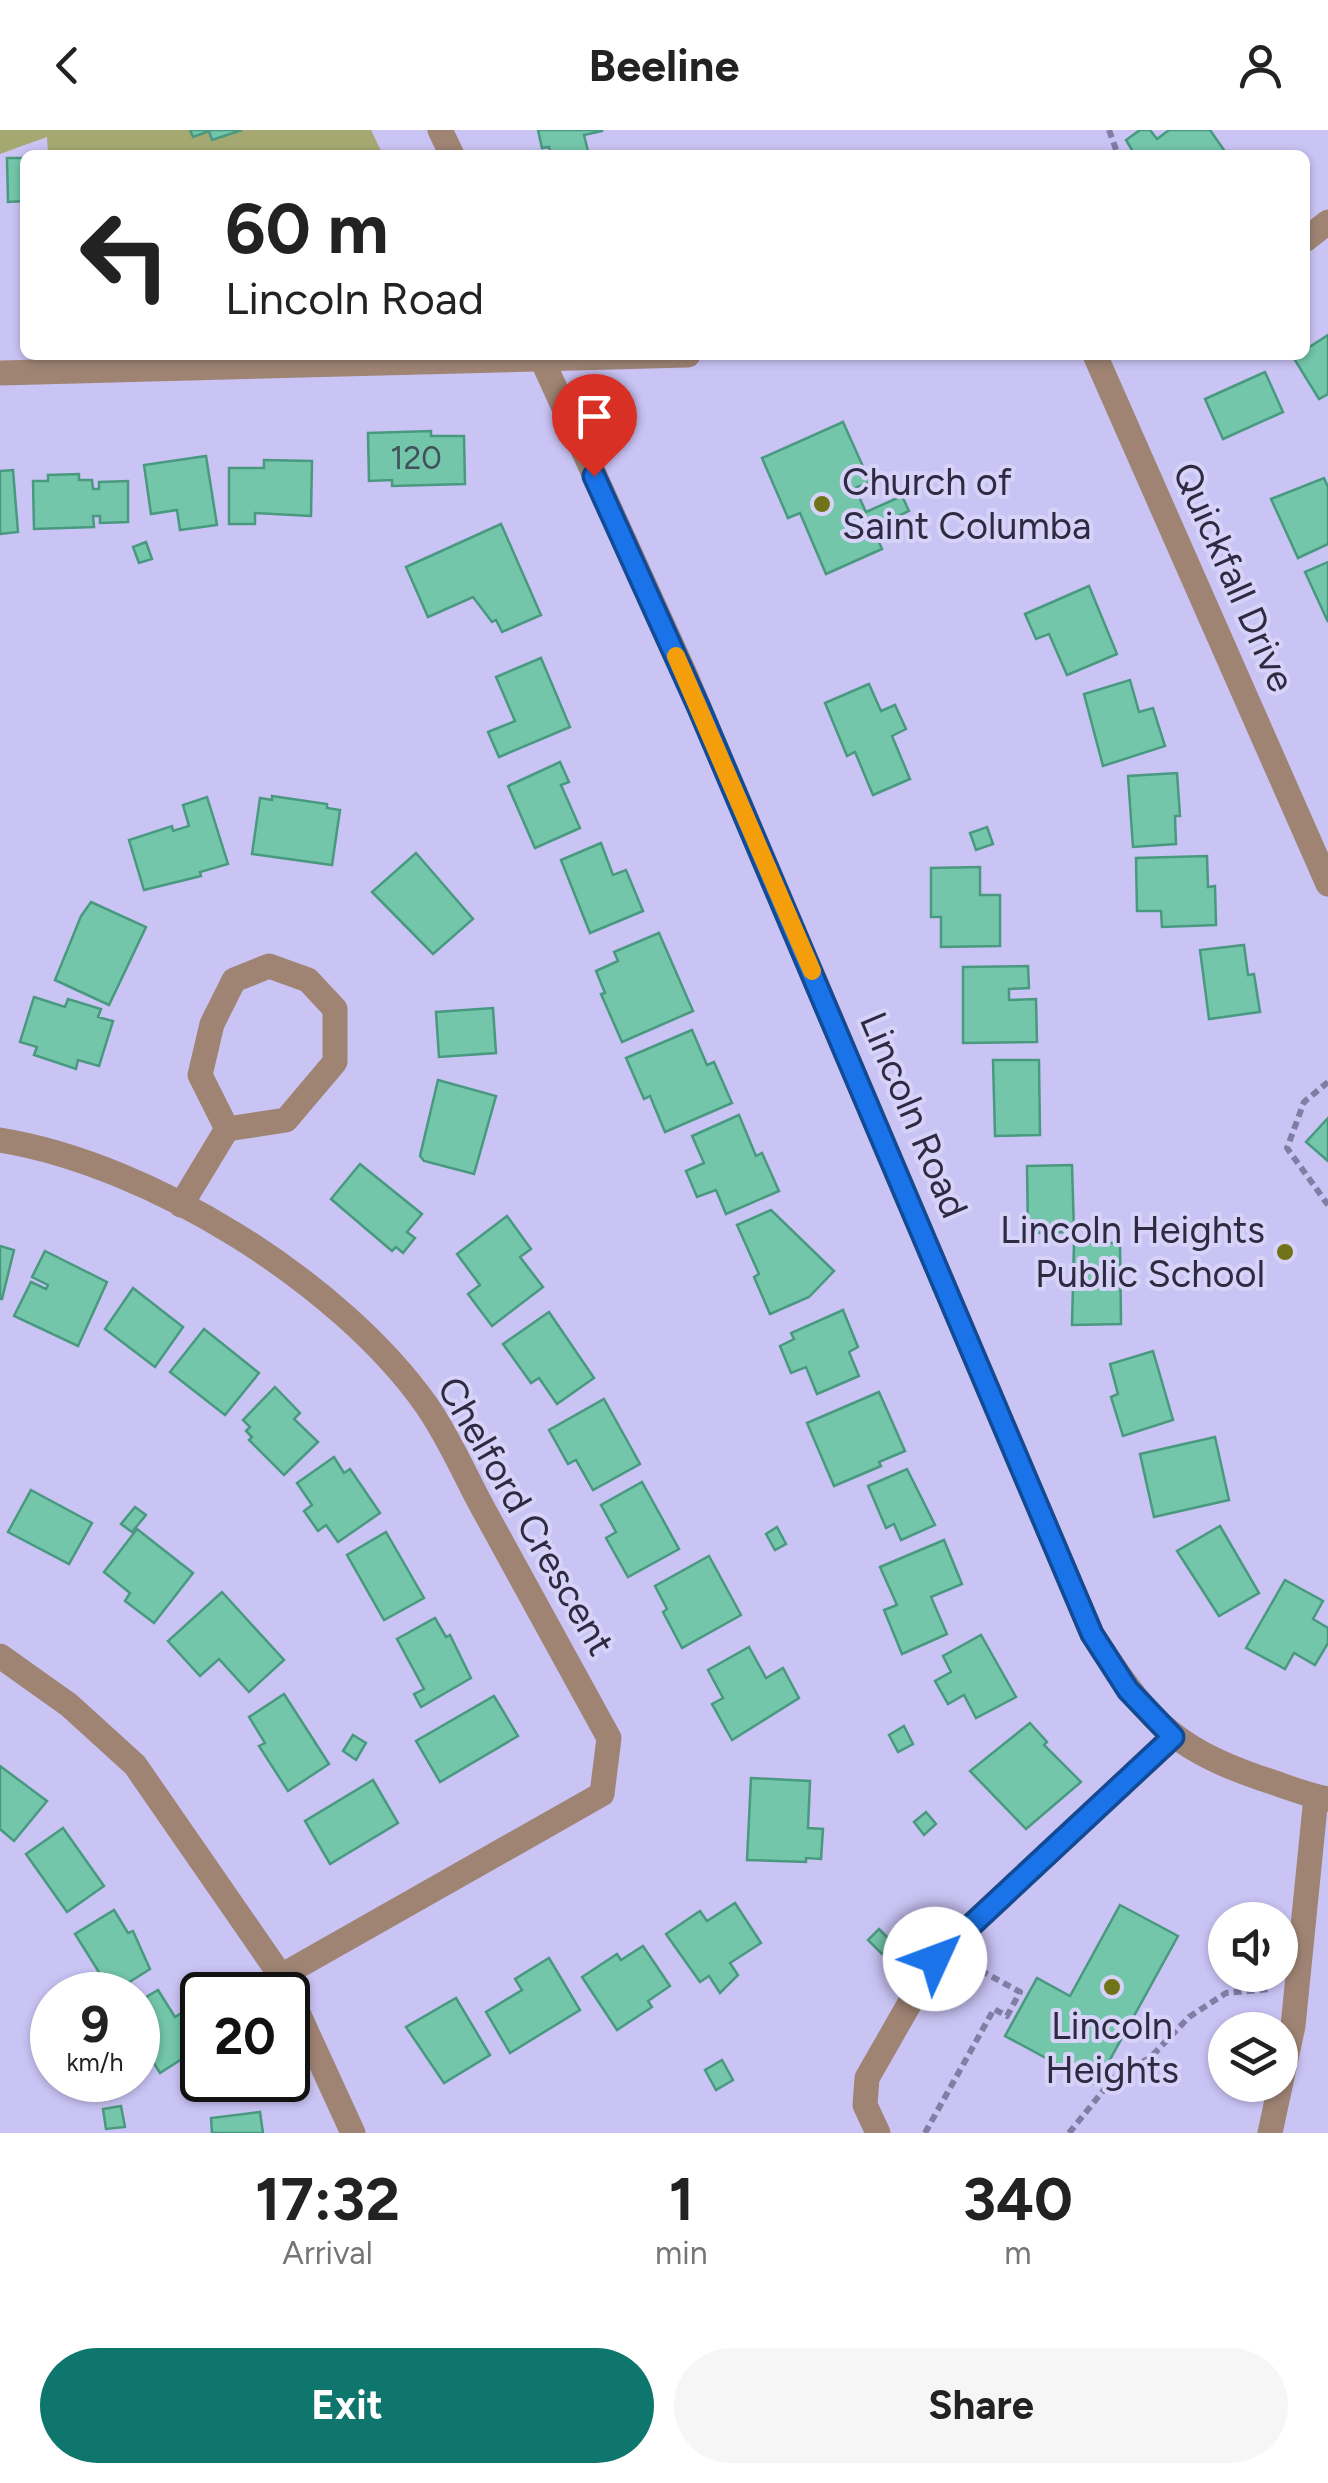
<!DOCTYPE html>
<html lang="en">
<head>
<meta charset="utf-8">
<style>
	body { margin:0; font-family:Figtree,sans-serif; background:#f6f6f6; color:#222; height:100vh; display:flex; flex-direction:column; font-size:38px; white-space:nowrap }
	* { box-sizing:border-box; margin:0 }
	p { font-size:32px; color:#767676 }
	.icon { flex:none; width:55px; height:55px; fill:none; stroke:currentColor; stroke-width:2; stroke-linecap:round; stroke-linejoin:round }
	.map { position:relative; height:2003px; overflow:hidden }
	.drawer { display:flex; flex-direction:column; background:#fff; flex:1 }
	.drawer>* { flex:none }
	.guide { position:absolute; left:20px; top:20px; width:1290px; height:210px; border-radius:15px; box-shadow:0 2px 8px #0004; background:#fff; color:#222; overflow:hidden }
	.controls { position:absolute; left:1208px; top:1772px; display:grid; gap:20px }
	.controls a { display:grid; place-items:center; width:90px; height:90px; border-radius:50%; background:#fff; box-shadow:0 2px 8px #0004; font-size:50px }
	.speed { position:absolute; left:30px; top:1842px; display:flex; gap:20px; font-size:50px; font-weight:700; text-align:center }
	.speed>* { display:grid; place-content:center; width:130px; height:130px; border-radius:50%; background:#fff; box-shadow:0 2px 8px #0004; line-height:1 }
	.speed small { font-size:25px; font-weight:400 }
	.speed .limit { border:5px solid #111; border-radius:15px; background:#fff; color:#111 }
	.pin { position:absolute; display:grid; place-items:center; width:85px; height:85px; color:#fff; margin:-102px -42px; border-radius:50% 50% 50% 0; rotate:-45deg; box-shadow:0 0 10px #0007 }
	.pin .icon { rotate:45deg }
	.me { position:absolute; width:110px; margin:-55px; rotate:47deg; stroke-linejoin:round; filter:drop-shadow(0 0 8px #0008) }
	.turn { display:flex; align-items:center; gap:35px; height:210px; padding:0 40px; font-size:45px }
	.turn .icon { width:130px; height:130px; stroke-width:2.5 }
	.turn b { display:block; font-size:70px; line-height:85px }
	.eta { display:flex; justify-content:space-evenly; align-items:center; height:170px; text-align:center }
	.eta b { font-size:60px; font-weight:700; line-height:70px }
	.primary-button { display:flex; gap:20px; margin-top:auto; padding:20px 40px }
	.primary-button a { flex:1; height:115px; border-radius:60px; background:#0f766e; color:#fff; font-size:40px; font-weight:700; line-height:115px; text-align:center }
	.primary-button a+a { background:#f6f6f6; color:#222 }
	header { display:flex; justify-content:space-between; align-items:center; height:130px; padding:0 40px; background:#fff; font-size:45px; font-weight:700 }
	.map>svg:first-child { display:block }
	.green { fill:#a5a971 }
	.building { fill:#74c6ab; stroke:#499880; stroke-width:2.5 }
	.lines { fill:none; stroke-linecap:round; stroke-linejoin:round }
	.path { stroke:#827da3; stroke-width:6; stroke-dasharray:8 5; stroke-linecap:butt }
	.minor { stroke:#9f8474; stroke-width:25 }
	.route-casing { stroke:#114b97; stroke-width:25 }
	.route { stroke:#1a73e8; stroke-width:18 }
	.slow { stroke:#f59e0b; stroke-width:18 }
	.poi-dot { fill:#717319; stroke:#d7d2f8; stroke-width:4 }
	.labels { text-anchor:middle; stroke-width:8; stroke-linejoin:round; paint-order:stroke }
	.number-label { font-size:32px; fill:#40515c }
	.poi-label { font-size:38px; fill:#2e2a42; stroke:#d7d2f8; text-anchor:start }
	.street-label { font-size:38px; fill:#2e2a42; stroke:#d7d2f8 }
</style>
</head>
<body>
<header><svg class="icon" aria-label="back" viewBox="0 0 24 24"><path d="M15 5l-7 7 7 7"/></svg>Beeline<svg class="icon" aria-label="person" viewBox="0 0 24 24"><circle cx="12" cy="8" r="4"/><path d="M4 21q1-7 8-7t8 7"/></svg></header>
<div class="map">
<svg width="1328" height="2003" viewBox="0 0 1328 2003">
	<rect width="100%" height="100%" fill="#cac4f5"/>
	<polygon class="green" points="0,0 371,0 383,25 48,25 47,7 0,24"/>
	<g class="building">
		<polygon points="190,0 242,0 212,10 209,1 193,7"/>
		<polygon points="538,0 602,0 602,1 584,5 589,25 551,25 549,17 542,18"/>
		<polygon points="1140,0 1150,0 1157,9 1169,0 1210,0 1224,20 1217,25 1135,25 1126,10"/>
		<polygon points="7,28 25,28 25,71 8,72"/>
		<polygon points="1328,205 1328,264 1319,269 1293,227 1305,225 1305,220"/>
		<polygon points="1265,242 1283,282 1223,309 1205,269"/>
		<polygon points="843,292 870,352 855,358 866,382 902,366 909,381 873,398 882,419 826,444 800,383 788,388 762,328"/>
		<polygon points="431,301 431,306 464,306 465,354 392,356 392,350 369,351 368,303"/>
		<polygon points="206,326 217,395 180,400 177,380 151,384 144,335"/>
		<polygon points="264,330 312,331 311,386 255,383 255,394 229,394 229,338 264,338"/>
		<polygon points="13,340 18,402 0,404 0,341"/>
		<polygon points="79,344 79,350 92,350 93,359 99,359 99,352 128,351 128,392 100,393 100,386 93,386 94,397 34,399 33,351 48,351 48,345"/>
		<polygon points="1324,348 1328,357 1328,414 1298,428 1271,369"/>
		<polygon points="501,394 541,485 502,502 496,490 492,492 473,467 428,487 406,437"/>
		<polygon points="146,412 152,429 139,433 133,417"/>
		<polygon points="1328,432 1328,492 1305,442"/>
		<polygon points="1089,456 1117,524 1067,545 1049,504 1036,509 1025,484"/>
		<polygon points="541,528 570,597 499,627 488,602 515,591 496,547"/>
		<polygon points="1130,550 1139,582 1153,578 1165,616 1103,636 1084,564"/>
		<polygon points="869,554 881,581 895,575 906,599 892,606 910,649 873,665 855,622 847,626 825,573"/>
		<polygon points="560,632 569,652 561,655 580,698 535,718 508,656"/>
		<polygon points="1177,643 1180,686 1175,686 1176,714 1133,717 1128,646"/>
		<polygon points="272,666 327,674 327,678 340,680 332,735 252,724 260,668 272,670"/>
		<polygon points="207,667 228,734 200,742 201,746 144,760 129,710 172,696 173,701 189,696 183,675"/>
		<polygon points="987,697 993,714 976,720 970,703"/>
		<polygon points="601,713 613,745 626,740 643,781 590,803 561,730"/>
		<polygon points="416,723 473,789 433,824 372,762"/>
		<polygon points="1207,726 1208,757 1215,756 1216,795 1162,797 1161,781 1137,781 1136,728"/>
		<polygon points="980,737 980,765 1000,765 1000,816 941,817 941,787 931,787 931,738"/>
		<polygon points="91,772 146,797 109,875 55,850 81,786"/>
		<polygon points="659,803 693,881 622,912 601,864 605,863 596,841 618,831 614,822"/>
		<polygon points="1244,815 1248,845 1254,844 1260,882 1209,889 1200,820"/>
		<polygon points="1028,836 1029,858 1009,859 1009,870 1036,869 1037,912 963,913 963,837"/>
		<polygon points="34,867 65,877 68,869 101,879 98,887 113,891 99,936 78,930 76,939 34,925 37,917 20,912"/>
		<polygon points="493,878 496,923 439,927 436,882"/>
		<polygon points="692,900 707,935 714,932 732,973 665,1002 650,966 644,969 626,928"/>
		<polygon points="993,930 1039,930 1040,1005 995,1006"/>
		<polygon points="438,950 496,966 474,1044 424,1031 420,1026"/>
		<polygon points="739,985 756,1026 762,1023 779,1061 726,1084 716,1060 697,1067 686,1041 704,1033 692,1006"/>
		<polygon points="1328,988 1328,1031 1306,1012"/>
		<polygon points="360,1034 422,1084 407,1102 415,1108 403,1123 396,1117 392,1121 331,1069"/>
		<polygon points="1072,1035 1074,1102 1028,1103 1027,1036"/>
		<polygon points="771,1080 834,1141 809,1167 770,1184 754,1147 759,1144 737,1095"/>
		<polygon points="507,1086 531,1119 520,1127 543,1157 492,1196 468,1164 480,1155 457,1124"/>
		<polygon points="1074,1113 1120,1113 1121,1194 1072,1195"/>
		<polygon points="0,1116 14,1120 2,1169 0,1169"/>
		<polygon points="45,1121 107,1152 78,1216 14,1186 31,1152 46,1159 48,1155 32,1147"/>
		<polygon points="133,1158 183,1197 155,1237 105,1199"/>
		<polygon points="843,1180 858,1217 849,1222 859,1246 817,1264 806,1237 791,1243 780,1216 794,1209 791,1203"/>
		<polygon points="549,1182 594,1248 557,1274 539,1248 531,1253 503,1214"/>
		<polygon points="204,1199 259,1243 225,1285 170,1242"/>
		<polygon points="1153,1221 1173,1290 1123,1306 1111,1267 1118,1264 1110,1234"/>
		<polygon points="275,1257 300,1283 294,1289 318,1312 284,1345 249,1310 252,1307 246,1301 250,1297 243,1290"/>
		<polygon points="879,1262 905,1321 879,1332 881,1336 834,1356 807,1293"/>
		<polygon points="604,1269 640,1334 593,1360 576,1330 568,1334 549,1300"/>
		<polygon points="1215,1307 1229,1370 1154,1387 1140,1324"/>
		<polygon points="334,1327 344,1343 350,1339 380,1383 338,1412 326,1395 318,1401 304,1381 312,1375 297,1353"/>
		<polygon points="907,1339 935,1395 901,1410 894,1394 886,1398 868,1356"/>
		<polygon points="642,1352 679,1419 628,1447 606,1408 616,1402 601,1375"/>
		<polygon points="31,1360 92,1393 69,1434 8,1402"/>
		<polygon points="135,1377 146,1385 132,1402 121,1394"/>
		<polygon points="1220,1396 1259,1463 1219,1486 1177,1421"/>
		<polygon points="777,1397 786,1414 775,1420 766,1404"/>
		<polygon points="137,1399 193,1443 154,1493 125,1471 130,1463 104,1442"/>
		<polygon points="386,1402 424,1468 384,1490 347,1425"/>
		<polygon points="944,1410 962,1454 931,1467 947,1504 902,1524 884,1480 897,1475 880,1437"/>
		<polygon points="709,1426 741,1485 682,1518 663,1482 667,1479 655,1456"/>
		<polygon points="1285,1450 1323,1471 1313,1489 1328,1498 1328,1513 1315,1535 1294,1523 1285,1539 1246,1518"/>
		<polygon points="222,1462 284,1530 249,1562 219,1529 200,1546 168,1511"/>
		<polygon points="435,1488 446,1507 450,1505 471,1548 421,1577 414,1564 424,1559 397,1509"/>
		<polygon points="981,1505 1016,1567 976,1588 964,1565 948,1574 935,1551 951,1542 943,1526"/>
		<polygon points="749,1517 766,1548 783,1538 799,1568 732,1610 712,1574 723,1568 708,1540"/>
		<polygon points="284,1564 329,1634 288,1661 259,1616 265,1613 249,1587"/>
		<polygon points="494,1566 518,1606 440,1652 416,1611"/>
		<polygon points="1030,1593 1047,1612 1044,1615 1081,1652 1026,1699 970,1641"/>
		<polygon points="904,1596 913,1614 898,1622 889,1605"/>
		<polygon points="353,1605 366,1613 356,1630 343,1621"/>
		<polygon points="0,1636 47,1671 14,1711 0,1699"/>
		<polygon points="751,1648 810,1651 808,1698 823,1699 821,1729 806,1728 806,1732 747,1730"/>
		<polygon points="373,1650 398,1693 330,1734 305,1691"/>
		<polygon points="926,1682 936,1694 924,1705 914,1692"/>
		<polygon points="63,1698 104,1756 67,1782 26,1724"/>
		<polygon points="735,1773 761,1813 730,1833 738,1845 720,1863 709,1846 700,1852 666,1804 700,1781 707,1791"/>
		<polygon points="1120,1775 1178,1806 1096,1955 1005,1906 1037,1848 1070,1866"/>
		<polygon points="114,1780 128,1803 133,1801 150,1839 112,1863 75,1804"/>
		<polygon points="879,1799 893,1813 882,1824 868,1810"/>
		<polygon points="643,1816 670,1856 648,1871 652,1877 617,1900 582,1847 617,1824 621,1830"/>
		<polygon points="549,1828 580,1880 510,1923 486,1882 522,1860 515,1849"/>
		<polygon points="158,1860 175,1887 183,1882 202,1912 202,1916 160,1943 138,1908 138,1872"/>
		<polygon points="456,1868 490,1925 444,1953 406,1897"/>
		<polygon points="722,1930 733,1950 716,1960 705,1940"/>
		<polygon points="121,1976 125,1997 106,1999 103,1979"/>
		<polygon points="260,1982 263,2003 212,2003 211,1988"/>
	</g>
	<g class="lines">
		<g class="path">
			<polyline points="1109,0 1118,25"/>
			<polyline points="1328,952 1304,972 1287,1018 1328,1075"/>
			<polyline points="925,2003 994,1879 1007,1886 1020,1862 967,1833"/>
			<polyline points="1069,2003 1116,1945 1150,1928 1189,1887 1226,1863 1271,1859"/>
		</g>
		<g class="minor">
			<polyline points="440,0 452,25"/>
			<polyline points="1305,110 1328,92"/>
			<path d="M540 225 684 542 1092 1504C1144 1584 1167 1616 1260 1648 1283 1655 1305 1665 1328 1669"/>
			<polyline points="1095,225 1328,754"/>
			<polyline points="0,243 688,225"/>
			<polygon points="269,836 308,850 335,879 335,932 286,990 227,999 200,945 212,894 234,850"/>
			<path d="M0 1010C149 1034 340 1152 427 1276 450 1309 466 1348 485 1382 527 1458 568 1533 609 1608L602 1664 281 1846"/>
			<polyline points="181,1075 227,999"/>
			<polyline points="0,1526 69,1575 135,1635 281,1846 353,2003"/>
			<polyline points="878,2003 865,1975 867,1948 935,1829 1173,1607"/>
			<polyline points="1270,2003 1293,1896 1316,1667"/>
		</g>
	</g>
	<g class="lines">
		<g class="route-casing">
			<polyline id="route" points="594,346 699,578 1092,1504 1128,1560 1173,1607 935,1829"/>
		</g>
		<use href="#route" class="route"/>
		<polyline class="slow" points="676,526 812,841"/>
	</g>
	<g class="poi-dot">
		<circle cx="822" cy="374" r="10"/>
		<circle cx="1285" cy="1122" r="10"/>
		<circle cx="1112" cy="1857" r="10"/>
	</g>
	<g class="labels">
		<g class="number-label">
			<text x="416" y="339">120</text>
		</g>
		<g class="poi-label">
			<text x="842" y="365">Church of<tspan x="842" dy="44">Saint Columba</tspan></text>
			<text x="1265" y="1113" text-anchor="end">Lincoln Heights<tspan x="1265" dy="44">Public School</tspan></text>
			<text x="1112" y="1909" text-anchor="middle">Lincoln<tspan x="1112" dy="44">Heights</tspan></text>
		</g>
		<g class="street-label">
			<text transform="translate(1234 447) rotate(66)" y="13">Quickfall Drive</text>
			<text transform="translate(914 985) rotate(67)" y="13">Lincoln Road</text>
			<text transform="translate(526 1386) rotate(60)" y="13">Chelford Crescent</text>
		</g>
	</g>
</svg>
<div class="controls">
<a><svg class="icon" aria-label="sound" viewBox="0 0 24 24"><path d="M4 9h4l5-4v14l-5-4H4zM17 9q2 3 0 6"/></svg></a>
<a><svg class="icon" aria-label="layers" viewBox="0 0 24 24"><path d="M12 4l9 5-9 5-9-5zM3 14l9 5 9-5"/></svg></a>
</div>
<div class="speed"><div>9<small>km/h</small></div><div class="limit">20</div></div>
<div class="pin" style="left:594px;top:346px;background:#d93025"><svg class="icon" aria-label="arrive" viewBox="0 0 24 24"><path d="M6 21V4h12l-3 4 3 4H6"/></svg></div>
<svg class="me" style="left:935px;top:1829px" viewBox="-20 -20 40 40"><circle r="19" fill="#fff"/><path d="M0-13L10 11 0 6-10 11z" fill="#1a73e8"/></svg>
<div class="guide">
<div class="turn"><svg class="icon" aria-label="left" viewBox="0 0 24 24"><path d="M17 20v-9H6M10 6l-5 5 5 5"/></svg><div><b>60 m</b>Lincoln Road</div></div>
</div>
</div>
<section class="drawer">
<div class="eta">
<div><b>17:32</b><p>Arrival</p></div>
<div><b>1</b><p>min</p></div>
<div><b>340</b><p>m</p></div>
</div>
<div class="primary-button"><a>Exit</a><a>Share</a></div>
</section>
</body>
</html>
